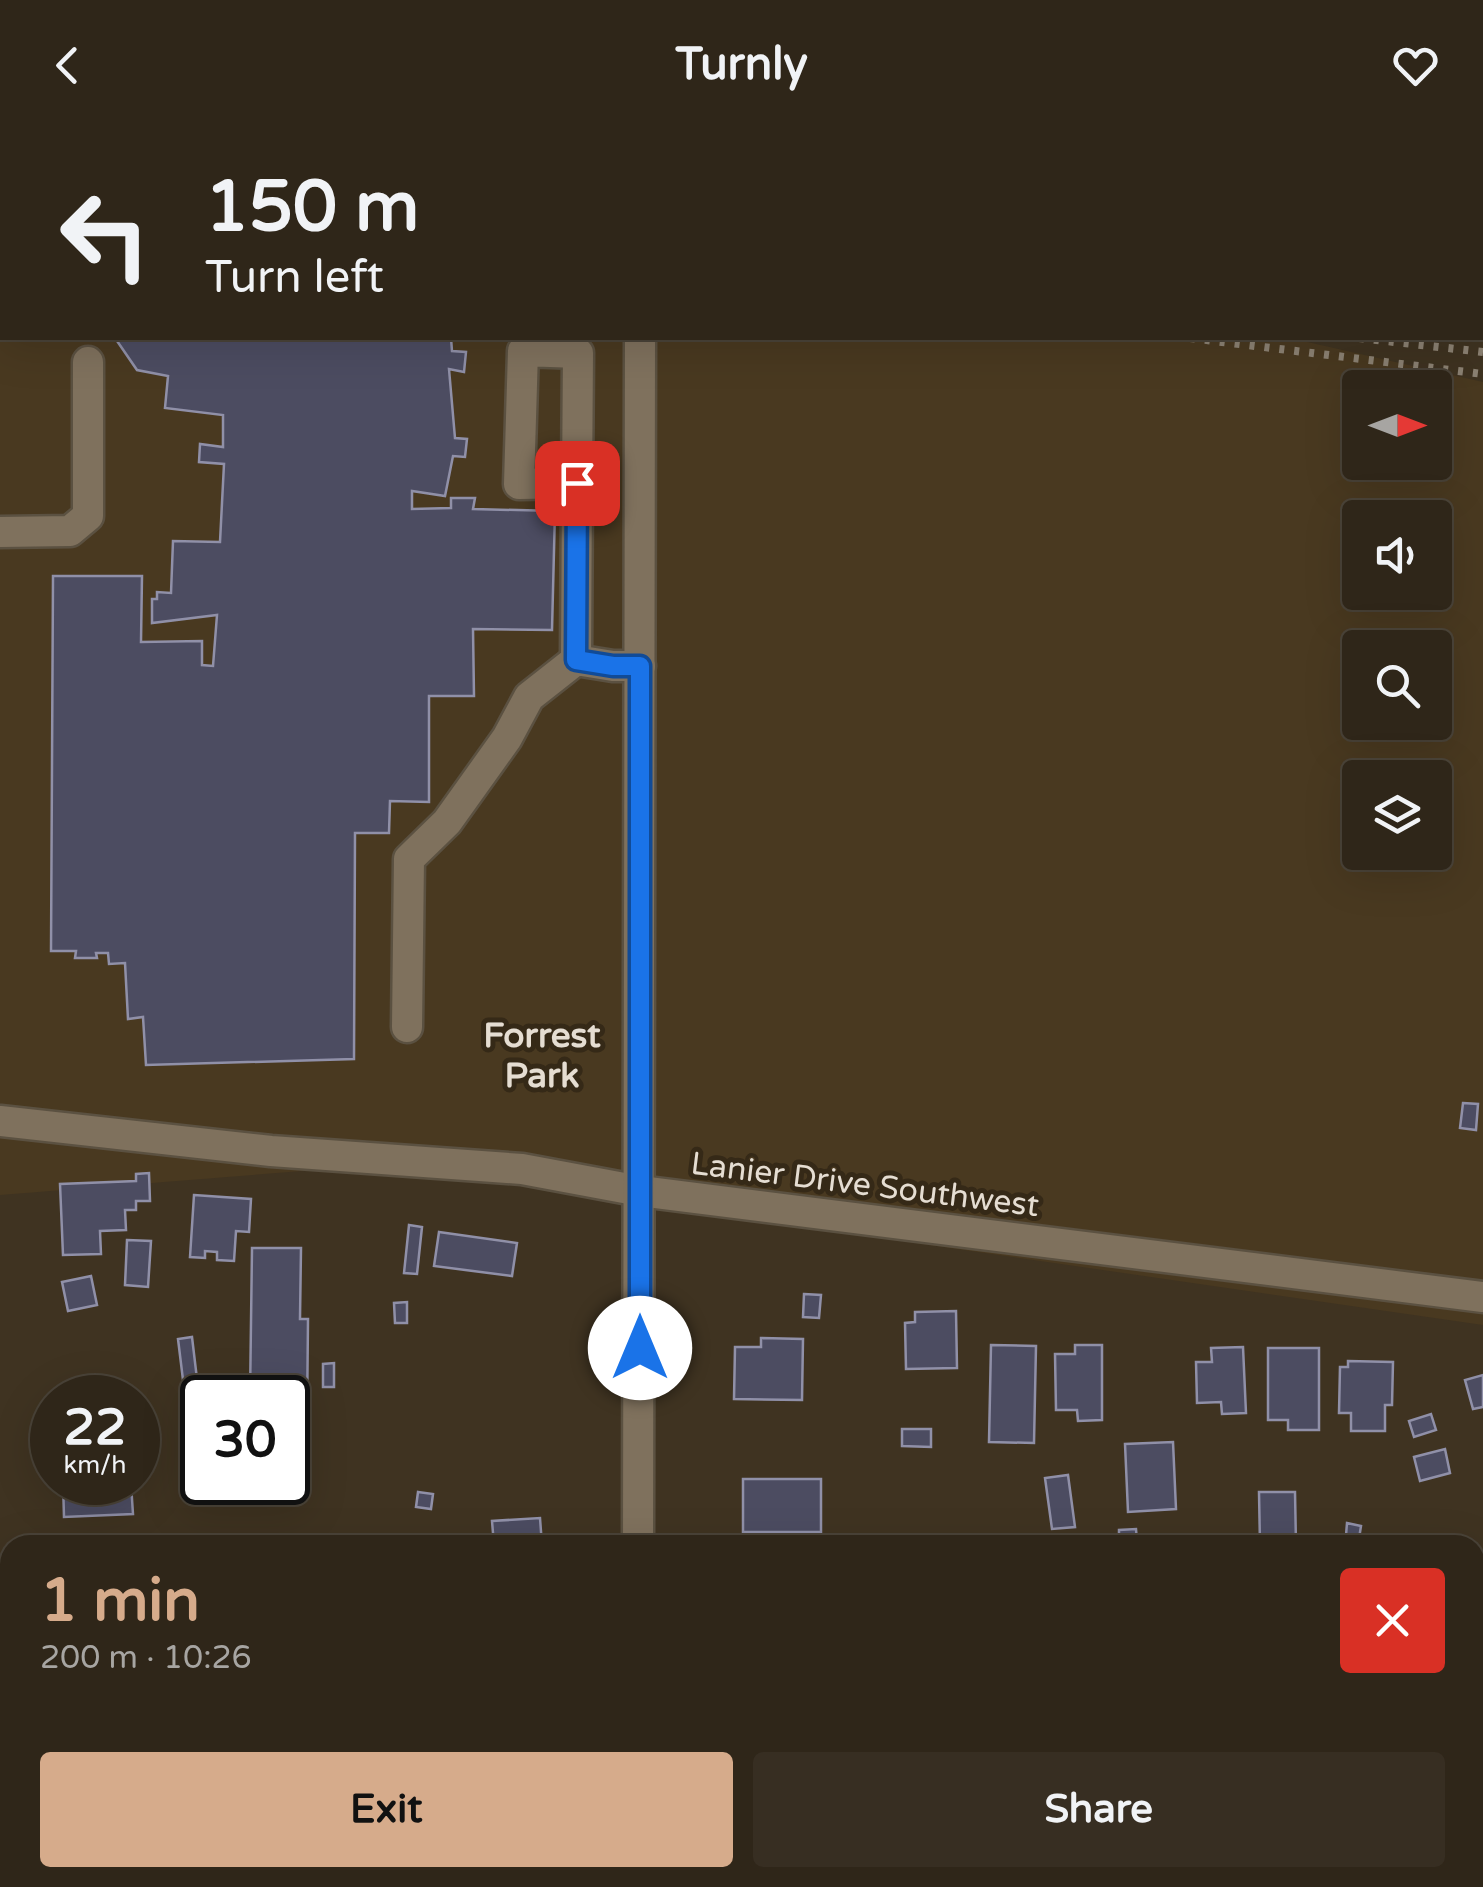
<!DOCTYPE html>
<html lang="en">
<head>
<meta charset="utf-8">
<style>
	body { margin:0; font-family:"Varela Round",sans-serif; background:#372e22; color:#f1f3f6; height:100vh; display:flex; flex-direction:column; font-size:38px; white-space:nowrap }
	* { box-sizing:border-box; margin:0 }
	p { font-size:32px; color:#a7a5a2 }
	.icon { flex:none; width:55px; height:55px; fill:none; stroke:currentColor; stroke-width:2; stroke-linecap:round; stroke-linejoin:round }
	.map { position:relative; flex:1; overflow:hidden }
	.sheet { position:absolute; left:0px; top:1405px; width:1485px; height:352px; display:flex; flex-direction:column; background:#2f2619; border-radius:30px 30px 0 0; box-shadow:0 10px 40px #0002,0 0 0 2px #4a4338 }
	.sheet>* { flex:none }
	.banner { position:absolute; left:0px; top:0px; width:1485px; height:210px; box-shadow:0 10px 40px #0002,0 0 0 2px #4a4338; background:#2f2619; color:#f1f3f6; overflow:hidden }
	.needle { width:65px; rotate:90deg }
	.fabs { position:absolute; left:1342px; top:240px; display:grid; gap:20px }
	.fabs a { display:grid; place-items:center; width:110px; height:110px; border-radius:10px; background:#2f2619; box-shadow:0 10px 40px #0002,0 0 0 2px #4a4338; font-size:50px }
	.speed { position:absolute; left:30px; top:1245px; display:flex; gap:20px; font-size:50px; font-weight:700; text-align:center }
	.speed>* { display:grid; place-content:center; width:130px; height:130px; border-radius:50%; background:#2f2619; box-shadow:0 10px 40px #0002,0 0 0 2px #4a4338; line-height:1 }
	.speed small { font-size:25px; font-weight:400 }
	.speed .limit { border:5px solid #111; border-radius:15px; background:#fff; color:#111 }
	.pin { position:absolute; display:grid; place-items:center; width:85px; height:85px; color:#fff; margin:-42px; border-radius:20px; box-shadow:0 5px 15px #0006 }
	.me { position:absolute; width:110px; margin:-55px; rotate:0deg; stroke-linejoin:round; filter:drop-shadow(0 0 8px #0008) }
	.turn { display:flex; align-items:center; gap:35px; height:210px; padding:0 40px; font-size:45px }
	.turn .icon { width:130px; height:130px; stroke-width:2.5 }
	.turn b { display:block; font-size:70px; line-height:85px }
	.round { display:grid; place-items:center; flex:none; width:105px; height:105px; border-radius:10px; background:#372e22 }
	.headline { display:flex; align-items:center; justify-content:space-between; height:170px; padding:0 40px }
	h1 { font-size:60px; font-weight:800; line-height:75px; color:#d6ab8b }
	.action { display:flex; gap:20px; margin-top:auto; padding:20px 40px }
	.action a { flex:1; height:115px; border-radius:10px; background:#d6ab8b; color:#111; font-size:40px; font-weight:800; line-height:115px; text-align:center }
	.action a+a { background:#372e22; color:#f1f3f6 }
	header { display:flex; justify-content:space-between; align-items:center; height:130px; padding:0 40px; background:#2f2619; font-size:45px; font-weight:800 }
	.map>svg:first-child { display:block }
	.commercial { fill:#483f2e }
	.built { fill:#493920; fill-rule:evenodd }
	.building { fill:#4c4c61; stroke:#9090a8; stroke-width:2.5 }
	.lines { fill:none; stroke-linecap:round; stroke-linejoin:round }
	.minor-casing { stroke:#5b5141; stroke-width:35 }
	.major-casing { stroke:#5b5141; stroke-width:35 }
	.minor { stroke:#7f715d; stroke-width:30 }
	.major { stroke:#bd676b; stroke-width:30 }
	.rail { stroke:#8c8273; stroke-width:8; stroke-dasharray:5 10; stroke-linecap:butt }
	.route-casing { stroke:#114b97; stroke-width:25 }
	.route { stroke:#1a73e8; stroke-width:18 }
	.labels { text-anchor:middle; stroke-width:10; stroke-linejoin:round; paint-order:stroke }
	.street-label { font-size:32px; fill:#e5ddd2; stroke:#352917 }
	.neighbourhood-label { font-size:35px; font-weight:bold; fill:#e5ddd2; stroke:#352917 }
</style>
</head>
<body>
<header><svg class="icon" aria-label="back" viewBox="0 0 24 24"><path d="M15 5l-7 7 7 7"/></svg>Turnly<svg class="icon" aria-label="heart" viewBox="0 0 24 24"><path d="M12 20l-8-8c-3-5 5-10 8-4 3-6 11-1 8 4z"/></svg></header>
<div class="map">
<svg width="1483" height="1757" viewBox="0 0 1483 1757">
	<rect width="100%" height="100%" fill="#3f3321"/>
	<polygon class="commercial" points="0,0 1483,0 1483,202 1482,2 2,2 2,11"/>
	<path class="built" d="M0 11 2 208H1290L1483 252V1195L377 1035 0 1065ZM1360 258H1435V332H1360ZM1360 388H1435V462H1360ZM1360 518H1435V592H1360ZM1360 648H1435V722H1360Z"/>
	<g class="building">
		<polygon points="115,208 451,208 452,221 466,222 464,242 449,239 455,308 467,309 465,327 453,326 445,366 412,361 412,379 451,378 451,368 475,368 473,379 555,381 552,500 473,499 474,566 429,566 429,672 390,671 389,703 355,703 354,929 146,935 143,887 128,889 125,833 109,834 108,823 96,823 97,828 75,828 76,821 51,821 53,446 142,446 141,512 202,511 202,535 213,536 217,485 152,493 152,469 157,469 157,462 171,463 173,411 220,412 224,334 199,332 200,314 223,317 223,285 165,278 168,246 137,240"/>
		<polygon points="1463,973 1478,974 1476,1000 1460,998"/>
		<polygon points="149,1043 150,1071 136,1071 136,1080 125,1080 126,1100 100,1101 101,1124 63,1125 60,1054 136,1051 136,1044"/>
		<polygon points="194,1065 251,1069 249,1102 236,1101 234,1131 217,1130 217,1122 205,1121 205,1128 190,1127"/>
		<polygon points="409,1095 422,1097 417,1144 404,1143"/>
		<polygon points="439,1102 517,1113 512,1146 434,1136"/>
		<polygon points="127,1110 151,1111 148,1157 125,1155"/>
		<polygon points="252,1118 301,1118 300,1189 308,1189 307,1290 288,1290 288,1268 250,1268"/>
		<polygon points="91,1146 97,1175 68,1181 62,1152"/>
		<polygon points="804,1164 821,1165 819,1188 803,1187"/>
		<polygon points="407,1172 407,1193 395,1193 394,1173"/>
		<polygon points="956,1181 957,1238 906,1239 905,1193 915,1192 915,1182"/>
		<polygon points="192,1207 197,1249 183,1250 178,1209"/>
		<polygon points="761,1208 803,1209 802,1270 734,1269 735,1217 761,1217"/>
		<polygon points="991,1215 1036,1216 1034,1313 989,1312"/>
		<polygon points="1075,1215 1102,1215 1102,1290 1078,1291 1077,1280 1056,1280 1055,1224 1075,1224"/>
		<polygon points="1243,1217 1246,1283 1222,1284 1221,1272 1197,1273 1196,1232 1212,1232 1211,1218"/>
		<polygon points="1268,1218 1319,1218 1319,1300 1288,1300 1288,1290 1268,1290"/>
		<polygon points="1348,1231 1393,1232 1392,1275 1385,1275 1385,1301 1351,1301 1351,1283 1339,1283 1340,1237 1348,1237"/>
		<polygon points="334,1233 334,1257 323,1257 323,1234"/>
		<polygon points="1483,1245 1483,1277 1473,1279 1465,1250"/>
		<polygon points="1431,1284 1436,1300 1414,1307 1409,1291"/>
		<polygon points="902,1299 931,1299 931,1317 902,1316"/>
		<polygon points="1173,1312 1176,1379 1128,1382 1125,1314"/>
		<polygon points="1445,1319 1450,1343 1420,1351 1414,1327"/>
		<polygon points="1068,1345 1075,1397 1052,1399 1045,1348"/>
		<rect x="743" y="1349" width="78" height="53"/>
		<polygon points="63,1352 85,1352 85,1356 131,1354 133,1384 64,1387"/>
		<polygon points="418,1362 433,1364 431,1379 416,1377"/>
		<polygon points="1259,1362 1295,1362 1296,1415 1260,1415"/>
		<polygon points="540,1388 542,1415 494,1415 492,1391"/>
		<polygon points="1347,1393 1361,1396 1358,1415 1334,1415 1335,1405 1346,1405"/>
		<polygon points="1136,1399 1137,1412 1119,1412 1119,1400"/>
		<polygon points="1483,1632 1483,1711 1475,1715 1475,1636"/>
		<polygon points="86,1748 179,1748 179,1751 161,1751 161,1757 86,1757"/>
		<polygon points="833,1748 902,1748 902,1756 840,1757 840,1753 833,1753"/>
		<polygon points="1151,1748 1154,1757 1122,1757"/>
		<polygon points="1165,1748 1224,1748 1227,1757 1168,1757"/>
		<polygon points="1250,1748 1303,1748 1306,1757 1253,1757"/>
		<polygon points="1313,1748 1374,1748 1375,1750 1349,1757 1316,1757"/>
	</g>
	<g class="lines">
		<g class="minor-casing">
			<g id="minor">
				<polyline points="1482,2 1482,0"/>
				<polyline points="0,105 2,106"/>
				<polygon points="523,221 578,223 577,353 519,354"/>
				<polyline points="0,402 70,401 88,386 88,232"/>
				<polyline points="576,530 577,353"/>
				<polyline points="407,897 409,729 447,692 507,608 529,567 576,530 613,536 640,536"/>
				<polyline points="0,991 271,1021 522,1039 640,1061 1483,1167"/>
				<polyline points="638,1415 640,208"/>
				<polyline points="636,1757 636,1748"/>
			</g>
		</g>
		<g class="major-casing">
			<g id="major">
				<polyline points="970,0 990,2"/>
				<polyline points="1482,64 1483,64"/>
			</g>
		</g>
		<use href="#minor" class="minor"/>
		<use href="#major" class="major"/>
		<g class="rail">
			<polyline points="247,0 264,2"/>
			<polyline points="367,0 383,2"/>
			<polyline points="0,10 2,11"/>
			<polyline points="0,30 2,31"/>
			<polyline points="0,56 2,56"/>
			<polyline points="1482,135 1483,135"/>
			<polyline points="1482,160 1483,160"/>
			<polyline points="1482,202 1483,202"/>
			<polyline points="1190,208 1483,244"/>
			<polyline points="1359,208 1483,222"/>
		</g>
	</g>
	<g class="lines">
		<g class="route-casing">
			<polyline id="route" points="577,353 576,530 613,536 640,536 640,1218"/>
		</g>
		<use href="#route" class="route"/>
	</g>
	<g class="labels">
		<g class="street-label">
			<text transform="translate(865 1054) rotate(7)" y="11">Lanier Drive Southwest</text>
		</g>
		<g class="neighbourhood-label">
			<text x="542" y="917">Forrest<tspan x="542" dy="40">Park</tspan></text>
		</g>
	</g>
</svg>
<div class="fabs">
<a><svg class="needle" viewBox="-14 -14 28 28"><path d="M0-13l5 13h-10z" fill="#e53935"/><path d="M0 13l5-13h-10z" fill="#a7a5a2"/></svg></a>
<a><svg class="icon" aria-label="sound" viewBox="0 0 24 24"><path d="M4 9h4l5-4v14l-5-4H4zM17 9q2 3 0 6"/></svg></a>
<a><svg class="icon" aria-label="search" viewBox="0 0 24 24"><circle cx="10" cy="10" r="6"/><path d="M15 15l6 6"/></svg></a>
<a><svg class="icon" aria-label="layers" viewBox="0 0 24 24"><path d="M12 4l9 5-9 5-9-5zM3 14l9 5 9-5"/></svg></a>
</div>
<div class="speed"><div>22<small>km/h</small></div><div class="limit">30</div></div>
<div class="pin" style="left:577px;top:353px;background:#d93025"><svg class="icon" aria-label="arrive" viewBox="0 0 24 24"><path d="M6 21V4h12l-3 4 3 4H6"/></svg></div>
<svg class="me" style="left:640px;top:1218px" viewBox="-20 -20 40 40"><circle r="19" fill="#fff"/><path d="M0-13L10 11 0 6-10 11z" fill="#1a73e8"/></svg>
<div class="banner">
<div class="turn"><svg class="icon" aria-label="left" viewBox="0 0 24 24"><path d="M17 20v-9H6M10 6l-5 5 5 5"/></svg><div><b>150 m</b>Turn left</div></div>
</div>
<section class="sheet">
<div class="headline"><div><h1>1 min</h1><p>200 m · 10:26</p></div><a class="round" style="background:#d93025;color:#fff"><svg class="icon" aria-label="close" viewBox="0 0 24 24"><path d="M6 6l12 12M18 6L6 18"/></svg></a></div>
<div class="action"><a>Exit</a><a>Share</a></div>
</section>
</div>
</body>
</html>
